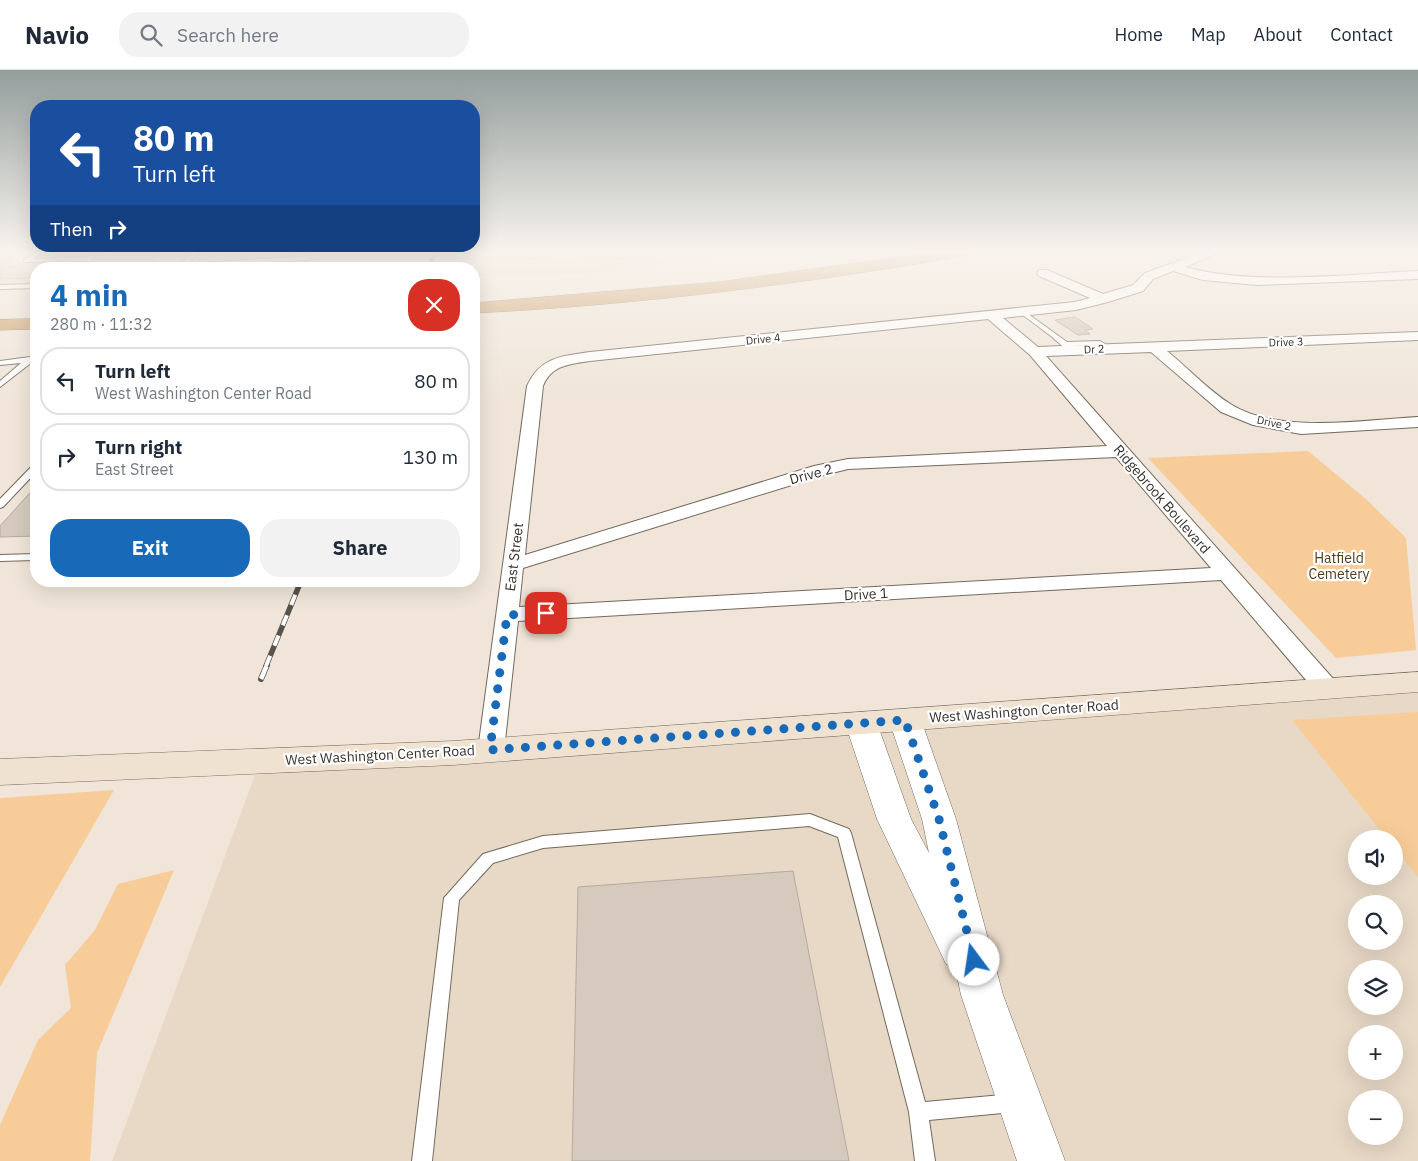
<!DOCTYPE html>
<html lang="en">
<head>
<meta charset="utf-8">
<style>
	body { margin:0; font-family:"IBM Plex Sans",sans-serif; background:#f2f2f3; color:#1f2937; height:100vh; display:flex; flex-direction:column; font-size:19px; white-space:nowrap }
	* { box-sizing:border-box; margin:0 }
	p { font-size:16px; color:#747a83 }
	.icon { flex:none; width:28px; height:28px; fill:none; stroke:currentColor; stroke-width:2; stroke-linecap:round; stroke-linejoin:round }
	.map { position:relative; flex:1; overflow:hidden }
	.panel { position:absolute; left:30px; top:192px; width:450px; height:325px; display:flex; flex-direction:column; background:#fff; border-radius:20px; box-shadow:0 5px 20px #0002 }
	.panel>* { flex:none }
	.top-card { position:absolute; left:30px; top:30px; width:450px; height:152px; border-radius:20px; box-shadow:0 5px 20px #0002; background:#1a4fa0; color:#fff; overflow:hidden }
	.buttons { position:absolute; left:1348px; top:760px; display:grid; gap:10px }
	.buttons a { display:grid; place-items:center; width:55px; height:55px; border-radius:50%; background:#fff; box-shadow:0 5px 20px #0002; font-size:25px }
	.pin { position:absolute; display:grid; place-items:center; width:42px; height:42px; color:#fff; margin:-21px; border-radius:10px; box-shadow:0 2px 8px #0006 }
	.me { position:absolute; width:55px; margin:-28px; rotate:346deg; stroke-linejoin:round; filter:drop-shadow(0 0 4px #0008) }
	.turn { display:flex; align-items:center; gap:18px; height:105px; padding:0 20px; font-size:22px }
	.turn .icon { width:65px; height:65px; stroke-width:2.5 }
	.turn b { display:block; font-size:35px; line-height:42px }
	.then { display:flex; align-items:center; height:48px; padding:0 20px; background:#0003; gap:10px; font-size:19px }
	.round { display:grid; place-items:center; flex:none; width:52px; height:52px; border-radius:20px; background:#f2f2f3 }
	.summary { display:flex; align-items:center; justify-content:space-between; height:85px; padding:0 20px }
	h1 { font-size:30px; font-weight:700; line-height:38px; color:#186ab8 }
	.cta { display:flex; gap:10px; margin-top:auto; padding:10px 20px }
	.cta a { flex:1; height:58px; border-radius:20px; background:#186ab8; color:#fff; font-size:20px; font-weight:700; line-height:58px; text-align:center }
	.cta a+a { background:#f2f2f3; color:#1f2937 }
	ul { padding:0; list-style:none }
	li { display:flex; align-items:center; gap:15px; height:68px; margin:0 10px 8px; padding:0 10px; border:2px solid #e0e1e3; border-radius:20px }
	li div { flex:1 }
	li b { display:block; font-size:19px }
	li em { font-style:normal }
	header { display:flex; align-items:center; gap:30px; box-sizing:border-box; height:70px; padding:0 25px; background:#fff; border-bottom:1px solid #e0e1e3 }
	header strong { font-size:24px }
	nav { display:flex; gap:28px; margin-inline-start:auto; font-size:18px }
	.search { width:350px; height:45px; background:#f2f2f3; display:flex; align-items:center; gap:12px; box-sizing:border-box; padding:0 18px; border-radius:20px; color:#747a83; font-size:19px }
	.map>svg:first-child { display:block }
	.built { fill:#e8d9c6; fill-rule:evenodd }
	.green { fill:#f7cc98 }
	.building { fill:#d5cabd; stroke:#b4aa9e }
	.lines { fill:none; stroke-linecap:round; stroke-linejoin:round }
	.service-casing { stroke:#736a5e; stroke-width:2 }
	.minor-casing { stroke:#736a5e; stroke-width:2 }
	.tertiary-casing { stroke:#736a5e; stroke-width:1 }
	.secondary-casing { stroke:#736a5e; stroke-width:1 }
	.motorway-casing { stroke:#957750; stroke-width:1 }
	.service { fill:#fff; fill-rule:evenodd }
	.minor { fill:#fff; fill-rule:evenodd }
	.tertiary { fill:#fff; fill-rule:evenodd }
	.secondary { fill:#efe2d0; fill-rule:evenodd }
	.motorway { fill:#c99d64; fill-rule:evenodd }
	.rail-far2-casing { stroke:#58534c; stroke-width:4 }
	.rail-far1-casing { stroke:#58534c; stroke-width:5.5 }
	.rail-casing { stroke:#58534c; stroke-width:6 }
	.rail-far2 { stroke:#fff; stroke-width:2.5; stroke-dasharray:7; stroke-linecap:butt }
	.rail-far1 { stroke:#fff; stroke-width:4; stroke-dasharray:11; stroke-linecap:butt }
	.rail { stroke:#fff; stroke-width:4.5; stroke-dasharray:14; stroke-linecap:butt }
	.route { stroke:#186ab8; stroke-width:9; stroke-dasharray:0 16.2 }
	.labels { text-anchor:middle; stroke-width:4.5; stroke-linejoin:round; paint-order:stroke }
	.far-street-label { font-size:11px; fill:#35312c; stroke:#fff }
	.street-label { font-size:14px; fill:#35312c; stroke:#fff }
	.park-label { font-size:14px; fill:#533a19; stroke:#fff }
</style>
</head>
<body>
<header>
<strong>Navio</strong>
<div class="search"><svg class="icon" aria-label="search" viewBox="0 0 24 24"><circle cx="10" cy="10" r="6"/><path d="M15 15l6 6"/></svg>Search here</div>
<nav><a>Home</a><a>Map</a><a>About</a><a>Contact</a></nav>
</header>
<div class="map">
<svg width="1418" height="1091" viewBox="0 0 1418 1091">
	<rect width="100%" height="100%" fill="#f0e5d8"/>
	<g class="built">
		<polygon points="0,182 757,182 583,204 474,206 474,199 36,199 36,219 0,221"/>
		<path d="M1418 621V1091H112L255 705ZM1356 769H1394V806H1356ZM1356 834H1394V871H1356ZM1356 899H1394V936H1356ZM1356 964H1394V1001H1356ZM1356 1029H1394V1066H1356Z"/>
	</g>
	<g class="green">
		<polygon points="1308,381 1367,430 1406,468 1416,580 1336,588 1148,388"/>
		<polygon points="1418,642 1418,807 1394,777 1394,769 1387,769 1292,650"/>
		<polygon points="114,720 0,917 0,728"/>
		<polygon points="174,800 97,983 90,1091 0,1091 0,1055 38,970 71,938 65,895 95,860 118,814"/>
	</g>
	<g class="building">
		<polygon points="0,182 21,182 0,196"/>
		<polygon points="114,182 161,182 143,199 36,199 36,208 0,209 0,197 15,197 21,192 89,190 84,194 100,194"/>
		<polygon points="503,182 658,182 655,182 656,187 617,189 561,184 552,185 552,189 528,189 528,187 501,188"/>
		<polygon points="1075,247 1093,259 1085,260 1090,264 1078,265 1055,250"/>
		<polygon points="36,416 36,466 0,467 0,456"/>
		<polygon points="793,801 849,1091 572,1091 578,817"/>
	</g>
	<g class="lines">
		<g class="service-casing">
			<g id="service">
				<polygon points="35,182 42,182 33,189 89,187 95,182 102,182 91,191 24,192 24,190"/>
				<polygon points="192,182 199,182 187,194 305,186 314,182 322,182 306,190 176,199"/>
				<polygon points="36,214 36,218 0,219 0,215"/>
				<polygon points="1020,241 1024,241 1067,272 1100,271 1112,278 1108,280 1099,275 1072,276 1076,280 1069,282 1051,266 1020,243"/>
				<polygon points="30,287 36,289 0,317 0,311 21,293 0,295 0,291"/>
				<polygon points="36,394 36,402 3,437 0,438 0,429 33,395"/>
				<polygon points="36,484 36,490 0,491 0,485"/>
				<polygon points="810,744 849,759 851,763 925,1032 1013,1024 1020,1026 1022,1033 1020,1040 1013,1042 929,1050 935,1091 915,1091 909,1042 838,767 809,756 543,778 493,793 459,830 432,1091 412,1091 444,828 483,784 543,766"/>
			</g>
		</g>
		<g class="minor-casing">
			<path id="minor" d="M1203 182H1220L1185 197C1253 216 1346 204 1418 201V209L1256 215 1203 210 1173 201 1153 209 1143 221 1108 232 1076 240 1003 248 1038 277 1418 262V270L1167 281C1188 298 1210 322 1232 335 1280 364 1364 350 1418 347V357L1301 364 1253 355 1221 342 1151 282 1046 286 1336 612 1339 618 1336 624 1327 626 1318 624 1221 510 518 551 504 680 500 687 491 690 482 687 478 680 527 316C540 287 562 286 590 282L1075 232 1090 228 1039 206 1037 203 1039 200H1047L1103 224 1133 215 1145 203ZM988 249 1030 285 1107 376 848 389 814 396 525 485 543 316C551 295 570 294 590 291ZM1116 387 1211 498 519 537 523 498 824 405 848 399Z"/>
		</g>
		<g class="tertiary-casing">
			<polygon id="tertiary" points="905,639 916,642 921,650 956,749 1003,925 1065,1091 1017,1091 961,925 955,897 946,894 877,749 845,653 850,645 861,642 872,645 877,653 911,749 929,783 922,749 889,650 894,642"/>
		</g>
		<g class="secondary-casing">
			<polygon id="secondary" points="1418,602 1418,622 453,695 0,715 0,689 453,671"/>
		</g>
		<g class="motorway-casing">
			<g id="motorway">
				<path d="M936 182H970L963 186C801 214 638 235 474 243V233L719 212Z"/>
				<polygon points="36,249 36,259 0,260 0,250"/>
			</g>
		</g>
		<use href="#service" class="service"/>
		<use href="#minor" class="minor"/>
		<use href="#tertiary" class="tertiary"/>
		<use href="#secondary" class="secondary"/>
		<use href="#motorway" class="motorway"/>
		<g class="rail-far2-casing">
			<polyline id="rail-far2" points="428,199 435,182"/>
		</g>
		<g class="rail-far1-casing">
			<polyline id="rail-far1" points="266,596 301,511"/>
		</g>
		<g class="rail-casing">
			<polyline id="rail" points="261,609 267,595"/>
		</g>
		<use href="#rail-far2" class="rail-far2"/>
		<use href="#rail-far1" class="rail-far1"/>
		<use href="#rail" class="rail"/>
	</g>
	<linearGradient id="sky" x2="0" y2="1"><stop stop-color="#939e9c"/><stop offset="0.54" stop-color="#f8f3ed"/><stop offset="1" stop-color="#f8f3ed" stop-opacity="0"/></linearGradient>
	<rect width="1418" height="335" fill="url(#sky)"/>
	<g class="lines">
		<polyline class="route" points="546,543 507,545 490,680 905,650 939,749 974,890"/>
	</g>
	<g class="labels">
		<g class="far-street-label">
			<text transform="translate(763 269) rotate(-6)" y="4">Drive 4</text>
			<text transform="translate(1286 272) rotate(-2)" y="4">Drive 3</text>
			<text transform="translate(1094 279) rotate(-3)" y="4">Dr 2</text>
			<text transform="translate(1274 353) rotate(12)" y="4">Drive 2</text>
		</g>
		<g class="street-label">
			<text transform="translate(811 404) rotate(-15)" y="5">Drive 2</text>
			<text transform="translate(1162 429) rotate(49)" y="5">Ridgebrook Boulevard</text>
			<text transform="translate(514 487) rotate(-83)" y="5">East Street</text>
			<text transform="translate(866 524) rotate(-3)" y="5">Drive 1</text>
			<text transform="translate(1024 641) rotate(-4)" y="5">West Washington Center Road</text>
			<text transform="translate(380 685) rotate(-3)" y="5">West Washington Center Road</text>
		</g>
		<g class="park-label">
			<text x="1339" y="493">Hatfield<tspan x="1339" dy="16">Cemetery</tspan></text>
		</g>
	</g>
</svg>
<div class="buttons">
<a><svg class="icon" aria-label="sound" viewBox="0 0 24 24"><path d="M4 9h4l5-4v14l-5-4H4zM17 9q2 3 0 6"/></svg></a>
<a><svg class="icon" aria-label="search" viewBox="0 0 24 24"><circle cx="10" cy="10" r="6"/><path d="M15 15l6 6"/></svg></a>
<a><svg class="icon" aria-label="layers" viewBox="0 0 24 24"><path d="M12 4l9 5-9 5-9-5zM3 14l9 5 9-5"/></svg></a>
<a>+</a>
<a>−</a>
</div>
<div class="pin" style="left:546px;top:543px;background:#d93025"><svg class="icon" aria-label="arrive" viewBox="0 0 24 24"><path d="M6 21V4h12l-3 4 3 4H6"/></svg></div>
<svg class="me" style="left:974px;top:890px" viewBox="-20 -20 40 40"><circle r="19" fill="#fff"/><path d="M0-13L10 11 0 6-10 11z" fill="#186ab8"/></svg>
<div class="top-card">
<div class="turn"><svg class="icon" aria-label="left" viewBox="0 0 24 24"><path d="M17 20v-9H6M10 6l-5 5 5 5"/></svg><div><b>80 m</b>Turn left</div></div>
<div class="then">Then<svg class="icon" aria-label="right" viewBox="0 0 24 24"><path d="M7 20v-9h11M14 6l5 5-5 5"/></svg></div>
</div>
<section class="panel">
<div class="summary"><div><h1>4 min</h1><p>280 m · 11:32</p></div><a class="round" style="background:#d93025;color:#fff"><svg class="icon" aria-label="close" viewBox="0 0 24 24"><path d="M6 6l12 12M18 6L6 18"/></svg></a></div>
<ul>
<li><svg class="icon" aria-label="left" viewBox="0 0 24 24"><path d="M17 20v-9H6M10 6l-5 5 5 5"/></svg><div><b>Turn left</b><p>West Washington Center Road</p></div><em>80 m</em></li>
<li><svg class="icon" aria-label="right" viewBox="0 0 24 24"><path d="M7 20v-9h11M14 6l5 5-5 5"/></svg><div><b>Turn right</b><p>East Street</p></div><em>130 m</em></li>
</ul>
<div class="cta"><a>Exit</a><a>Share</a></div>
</section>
</div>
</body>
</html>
